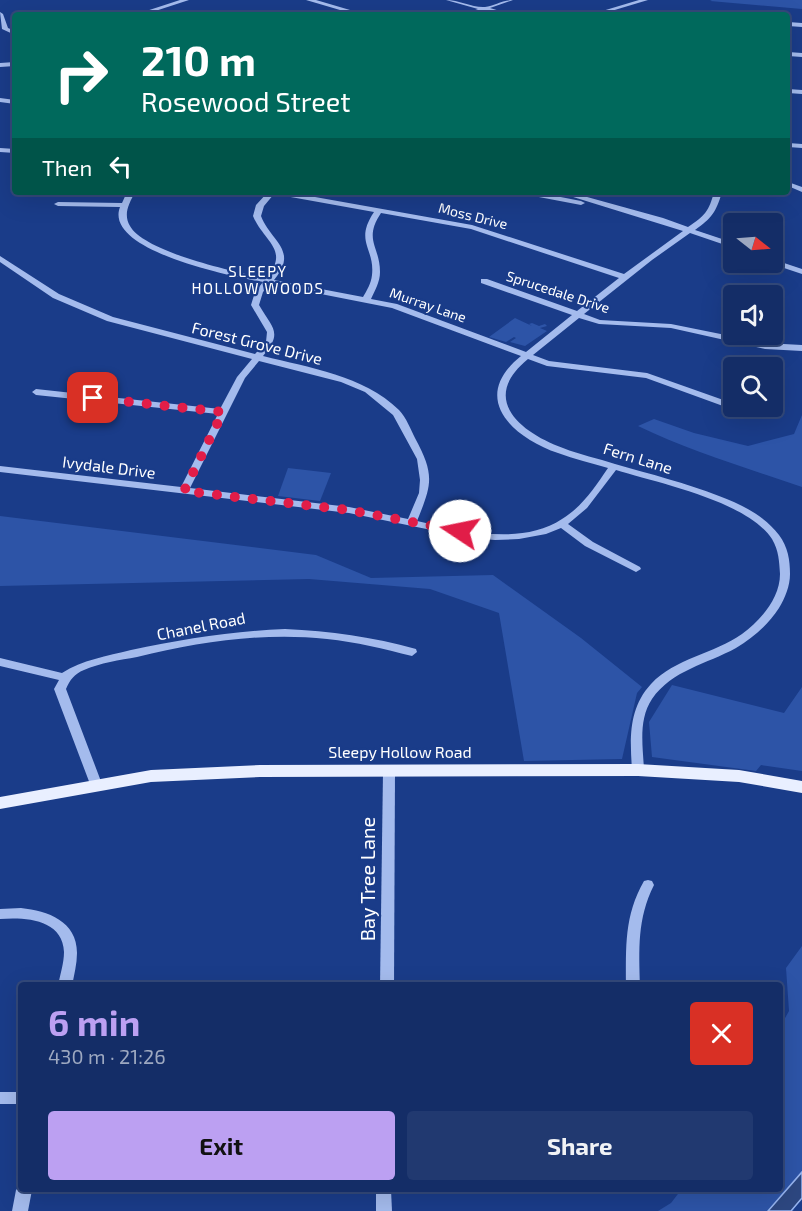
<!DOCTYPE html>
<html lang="en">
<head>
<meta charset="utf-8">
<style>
	body { margin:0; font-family:"Exo 2",sans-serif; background:#213970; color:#f1f3f6; height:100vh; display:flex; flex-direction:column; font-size:22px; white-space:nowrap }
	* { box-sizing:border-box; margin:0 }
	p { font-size:20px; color:#9da8c0 }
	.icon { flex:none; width:33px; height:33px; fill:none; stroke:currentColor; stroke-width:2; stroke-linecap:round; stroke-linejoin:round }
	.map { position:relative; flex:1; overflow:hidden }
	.panel { position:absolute; left:18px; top:982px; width:765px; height:210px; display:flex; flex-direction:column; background:#142d67; border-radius:6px; box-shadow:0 6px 24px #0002,0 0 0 2px #33497b }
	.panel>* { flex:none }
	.top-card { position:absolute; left:12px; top:12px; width:778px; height:183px; border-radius:6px; box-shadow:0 6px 24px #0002,0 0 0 2px #33497b; background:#00695c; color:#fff; overflow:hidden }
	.needle { width:39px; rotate:107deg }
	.tools { position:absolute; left:723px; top:213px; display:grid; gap:12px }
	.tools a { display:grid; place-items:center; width:60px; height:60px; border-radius:6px; background:#142d67; box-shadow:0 6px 24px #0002,0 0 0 2px #33497b; font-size:30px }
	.pin { position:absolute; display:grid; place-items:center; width:51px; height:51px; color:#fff; margin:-26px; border-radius:12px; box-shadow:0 3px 9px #0006 }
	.me { position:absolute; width:66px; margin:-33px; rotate:281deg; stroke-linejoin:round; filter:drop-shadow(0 0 4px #0008) }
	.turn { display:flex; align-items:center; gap:21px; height:126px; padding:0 30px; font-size:27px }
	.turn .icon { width:78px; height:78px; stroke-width:2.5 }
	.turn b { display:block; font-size:42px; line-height:51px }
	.then { display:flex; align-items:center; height:57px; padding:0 30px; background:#0003; gap:12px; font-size:22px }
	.round { display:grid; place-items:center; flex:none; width:63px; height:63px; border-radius:6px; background:#213970 }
	.summary { display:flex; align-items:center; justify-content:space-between; height:102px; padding:0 30px }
	h1 { font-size:36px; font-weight:700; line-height:45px; color:#bca0f2 }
	.action { display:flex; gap:12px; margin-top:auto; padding:12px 30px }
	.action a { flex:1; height:69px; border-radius:6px; background:#bca0f2; color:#111; font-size:24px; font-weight:700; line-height:69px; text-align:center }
	.action a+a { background:#213970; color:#f1f3f6 }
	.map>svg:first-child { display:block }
	.green { fill:#2d54a7 }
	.water { fill:#2d4780; stroke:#96b4ef; stroke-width:1.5 }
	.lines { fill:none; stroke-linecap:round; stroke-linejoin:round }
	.minor { fill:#a4bbed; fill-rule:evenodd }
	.major { fill:#e9efff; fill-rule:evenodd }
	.route { stroke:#e11d48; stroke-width:10; stroke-dasharray:0 18 }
	.labels { text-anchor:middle; stroke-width:4.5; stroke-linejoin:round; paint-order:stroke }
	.far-street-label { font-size:14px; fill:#fff; stroke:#1a3c89 }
	.far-neighbourhood-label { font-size:15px; letter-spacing:1.5px; fill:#fff; stroke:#1a3c89 }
	.street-label { font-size:16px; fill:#fff; stroke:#1a3c89 }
	.near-street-label { font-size:20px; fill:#fff; stroke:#1a3c89 }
</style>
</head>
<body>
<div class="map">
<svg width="802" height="1211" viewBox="0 0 802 1211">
	<rect width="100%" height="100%" fill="#1a3c89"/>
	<g class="green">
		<polygon points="802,0 802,9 710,1 712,0"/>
		<polygon points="515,318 532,326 529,324 532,323 539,326 545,324 547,326 540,328 547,331 525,346 510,342 516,338 514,337 506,342 489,337"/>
		<path d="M802 415V487C747 468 690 451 638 426L654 419 694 433 748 446 794 434Z"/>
		<polygon points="288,468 331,473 320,501 278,496"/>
		<polygon points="0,516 316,555 371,578 493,575 581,638 642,687 637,693 622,759 524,761 499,613 430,589 309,579 0,586"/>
		<polygon points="672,685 784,713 802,687 802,771 761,765 756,771 652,757 649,722"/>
		<polygon points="802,946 802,1192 793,1211 658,1211 671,1203 681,1190 780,1190 780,1027 789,1011 786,968"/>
	</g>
	<polygon class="water" points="802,1172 802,1198 791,1211 768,1211"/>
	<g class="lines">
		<g class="minor">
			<polygon points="180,0 189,0 143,15 134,15"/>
			<polygon points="306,0 316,0 367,15 357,15"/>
			<path d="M446 0C459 0 473 8 485 7 494 6 502 0 513 0L490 8 513 15C503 15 491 10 482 11 475 12 470 15 462 15L478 9Z"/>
			<polygon points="639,0 648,0 598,15 589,15"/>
			<polygon points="0,12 3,14 8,28 15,31 15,35 2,29"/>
			<polygon points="788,22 802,23 802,27 788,26"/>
			<polygon points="788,52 802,53 802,57 788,56"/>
			<polygon points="15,62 15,66 0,67 0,63"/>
			<polygon points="788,89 802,90 802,94 788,93"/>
			<polygon points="0,98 15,100 15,104 0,102"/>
			<polygon points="788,143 802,144 802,148 788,147"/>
			<polygon points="0,148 15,149 15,153 0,152"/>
			<polygon points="788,182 802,187 802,192 788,186"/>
			<path d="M127 192H135C129 204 123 214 130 226 144 252 238 273 266 278 291 250 263 241 253 216L256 205 268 192H287L472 225 624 274 683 231 557 192H569L663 218 688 227C705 216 709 211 714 192H722C716 212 712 218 695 230L734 243V248L690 233 652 260 584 314 600 320 671 324 765 343 802 345V351L765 349 671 328 599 324 579 318 533 355 549 361 647 373 729 402 730 404 726 407 723 406 646 378 547 366 528 359C479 399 520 432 563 448 580 455 598 458 615 464 650 474 686 483 719 496 741 504 765 516 779 535 788 547 790 560 790 574 790 586 785 598 779 608 768 625 753 638 736 648 707 664 672 670 652 699 638 720 643 747 644 770L642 773H634L632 770C630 739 628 709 651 684 675 658 714 654 742 634 761 620 780 598 780 574 779 561 779 551 772 539 747 501 658 483 616 470L587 508 568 524 593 542 640 567 641 569 636 572 585 546 561 528 546 534 519 539 495 540 470 538 349 513 0 472V466L181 487 218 414 36 395 32 392 36 389 220 409 237 377 252 359 107 321 53 298 0 262V256L59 294 113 317 255 354 266 342 267 332 251 305 255 292 263 282C235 277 103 251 120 207L58 206 54 204 58 202 122 203ZM274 194 374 212C354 242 375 248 372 275 371 284 367 290 363 297L274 280C299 250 271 242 261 216L264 206ZM381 213 471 229 619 278 577 311 487 279H481V283L572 315 526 352 397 304 371 299C375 290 380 282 380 272 380 246 363 240 381 213ZM270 284 392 308 521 356C469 398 512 437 558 453 574 459 592 463 608 468 595 487 582 507 562 519 521 546 462 531 417 521 432 484 435 475 415 438 411 430 406 417 399 410 363 375 310 368 263 356 283 332 273 329 259 305L263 292ZM259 361 341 382 365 392 393 415 417 459 420 480 419 493 408 519 349 507 190 488 245 378Z"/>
			<polygon points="519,192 535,192 581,201 585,203 581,205 523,194"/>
			<polygon points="772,259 802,269 802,274 769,263 772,262"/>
			<path d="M285 629C330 631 373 637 416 649L417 652 412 656C384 649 356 642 327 639 263 632 199 642 137 657 120 660 100 663 84 670 74 674 70 680 66 689L102 784 100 787H92L90 784 54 689 59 680 0 666V658L62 673C82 660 107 656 131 650 182 639 233 631 285 629Z"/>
			<polygon points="389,768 393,769 395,772 394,986 380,986 383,772 385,769"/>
			<path d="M648 880 652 881 654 885C637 919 639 949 640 986H626C626 947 624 916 644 881Z"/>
			<path d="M21 908C48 911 77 921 77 953 77 964 74 975 72 986H58C60 975 64 963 64 952 63 919 25 917 0 919V909Z"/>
			<rect x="0" y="1092" width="21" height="12"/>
			<polygon points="21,1184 21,1190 32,1190 28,1211 12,1211 16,1190"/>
			<polygon points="376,1190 391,1190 392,1211 376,1211"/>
		</g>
		<polygon class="major" points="638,764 739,770 802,781 802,793 739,782 638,776 260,777 151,782 0,809 0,797 151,770 260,765"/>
	</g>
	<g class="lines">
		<polyline class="route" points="93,398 223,412 184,491 348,510 460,531"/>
	</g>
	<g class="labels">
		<g class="far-street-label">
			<text transform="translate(473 216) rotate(14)" y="5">Moss Drive</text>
			<text transform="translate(558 292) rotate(18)" y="5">Sprucedale Drive</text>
			<text transform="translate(428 305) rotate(19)" y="5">Murray Lane</text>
		</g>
		<g class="far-neighbourhood-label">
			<text x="258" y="277">SLEEPY<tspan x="258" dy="17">HOLLOW WOODS</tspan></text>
		</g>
		<g class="street-label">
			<text transform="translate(257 343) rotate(14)" y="6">Forest Grove Drive</text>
			<text transform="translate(638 458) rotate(17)" y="6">Fern Lane</text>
			<text transform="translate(109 467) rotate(7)" y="6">Ivydale Drive</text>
			<text transform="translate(201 626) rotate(-11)" y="6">Chanel Road</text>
			<text x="400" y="758">Sleepy Hollow Road</text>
		</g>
		<g class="near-street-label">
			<text transform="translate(368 879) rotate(-90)" y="7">Bay Tree Lane</text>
		</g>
	</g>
</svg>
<div class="tools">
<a><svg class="needle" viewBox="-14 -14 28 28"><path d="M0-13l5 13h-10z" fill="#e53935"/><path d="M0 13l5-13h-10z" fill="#9da8c0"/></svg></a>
<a><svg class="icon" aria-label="sound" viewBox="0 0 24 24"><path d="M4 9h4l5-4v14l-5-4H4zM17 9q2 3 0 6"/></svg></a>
<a><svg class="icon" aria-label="search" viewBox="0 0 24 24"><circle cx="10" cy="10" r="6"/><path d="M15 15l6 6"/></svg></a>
</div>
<div class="pin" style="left:93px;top:398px;background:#d93025"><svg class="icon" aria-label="arrive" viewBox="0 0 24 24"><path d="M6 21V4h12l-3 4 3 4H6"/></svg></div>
<svg class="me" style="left:460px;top:531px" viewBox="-20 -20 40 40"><circle r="19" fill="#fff"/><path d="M0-13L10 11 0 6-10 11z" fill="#e11d48"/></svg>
<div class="top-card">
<div class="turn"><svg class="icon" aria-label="right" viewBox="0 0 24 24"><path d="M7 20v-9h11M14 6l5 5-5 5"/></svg><div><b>210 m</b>Rosewood Street</div></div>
<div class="then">Then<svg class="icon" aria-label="left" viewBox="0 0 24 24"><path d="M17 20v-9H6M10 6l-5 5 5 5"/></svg></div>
</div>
<section class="panel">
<div class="summary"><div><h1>6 min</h1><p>430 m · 21:26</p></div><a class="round" style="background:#d93025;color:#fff"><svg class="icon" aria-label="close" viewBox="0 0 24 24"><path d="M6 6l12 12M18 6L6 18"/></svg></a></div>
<div class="action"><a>Exit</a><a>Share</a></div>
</section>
</div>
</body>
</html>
